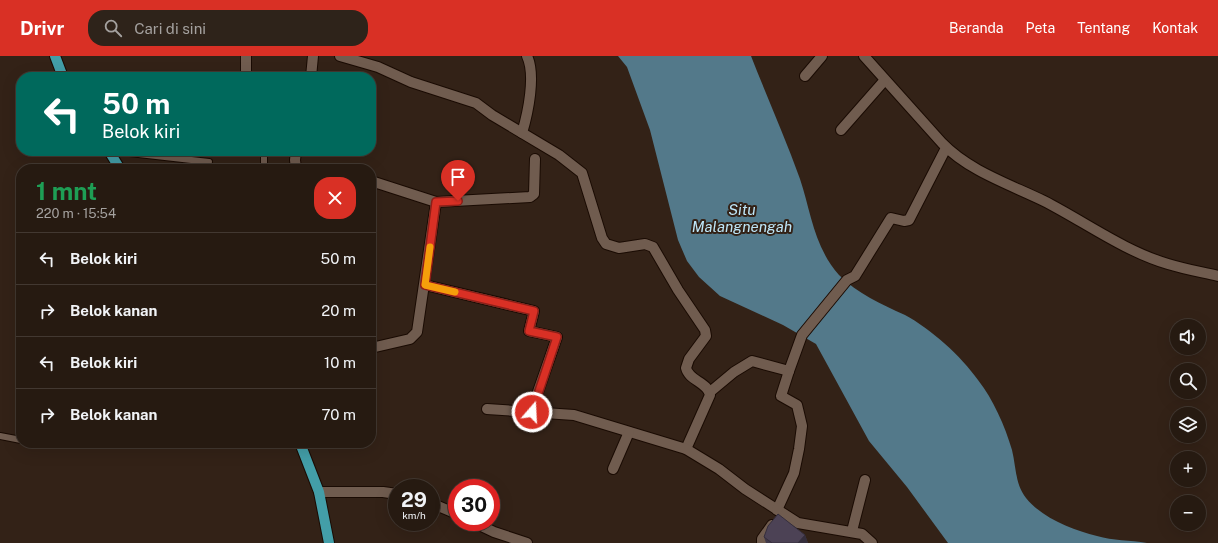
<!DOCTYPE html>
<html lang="id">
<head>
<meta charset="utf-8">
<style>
	body { margin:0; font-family:"Public Sans",sans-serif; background:#2e231a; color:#f1f3f6; height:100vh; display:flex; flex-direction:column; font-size:15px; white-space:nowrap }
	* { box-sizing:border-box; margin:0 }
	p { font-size:13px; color:#a4a19f }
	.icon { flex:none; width:22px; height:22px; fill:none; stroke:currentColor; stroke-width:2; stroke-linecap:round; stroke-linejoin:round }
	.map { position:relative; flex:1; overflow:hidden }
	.drawer { position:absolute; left:16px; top:108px; width:360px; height:284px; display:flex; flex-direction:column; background:#261a11; border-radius:16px; box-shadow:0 4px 16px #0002,0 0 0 1px #423831 }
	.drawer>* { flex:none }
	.top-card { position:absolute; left:16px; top:16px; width:360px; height:84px; border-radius:16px; box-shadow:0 4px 16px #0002,0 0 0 1px #423831; background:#00695c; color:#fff; overflow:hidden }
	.fabs { position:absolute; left:1170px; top:263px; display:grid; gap:8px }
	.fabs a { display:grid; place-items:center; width:36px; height:36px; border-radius:50%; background:#261a11; box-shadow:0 4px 16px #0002,0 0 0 1px #423831; font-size:20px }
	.speed { position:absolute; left:388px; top:423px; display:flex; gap:8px; font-size:20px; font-weight:700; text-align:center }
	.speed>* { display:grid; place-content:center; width:52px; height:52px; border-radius:50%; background:#261a11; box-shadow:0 4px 16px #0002,0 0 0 1px #423831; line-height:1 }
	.speed small { font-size:10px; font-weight:400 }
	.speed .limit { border:6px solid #d22; background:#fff; color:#111 }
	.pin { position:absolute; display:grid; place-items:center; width:34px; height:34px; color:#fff; margin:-41px -17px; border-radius:50% 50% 50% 0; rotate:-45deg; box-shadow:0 0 4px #0007 }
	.pin .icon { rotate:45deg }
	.me { position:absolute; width:44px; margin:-22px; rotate:19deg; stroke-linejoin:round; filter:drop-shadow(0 0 3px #0008) }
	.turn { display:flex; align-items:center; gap:14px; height:84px; padding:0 20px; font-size:18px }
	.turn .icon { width:52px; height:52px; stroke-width:2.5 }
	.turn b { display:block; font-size:28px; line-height:34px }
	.round { display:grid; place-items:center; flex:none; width:42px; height:42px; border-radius:16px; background:#2e231a }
	.head { display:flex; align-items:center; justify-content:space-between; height:68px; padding:0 20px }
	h1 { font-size:24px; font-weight:700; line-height:30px; color:#1e9e55 }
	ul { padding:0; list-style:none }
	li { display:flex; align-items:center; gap:12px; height:52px; padding:0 20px; border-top:1px solid #423831 }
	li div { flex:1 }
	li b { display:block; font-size:15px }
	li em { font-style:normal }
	header { display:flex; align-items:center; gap:24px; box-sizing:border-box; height:56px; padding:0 20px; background:#d93025; color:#fff }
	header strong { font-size:19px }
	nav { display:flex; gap:22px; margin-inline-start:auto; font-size:14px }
	.search { width:280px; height:36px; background:#2e231a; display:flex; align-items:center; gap:10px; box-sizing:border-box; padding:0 14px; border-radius:16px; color:#a4a19f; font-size:15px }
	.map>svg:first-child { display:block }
	.water { fill:#53798a }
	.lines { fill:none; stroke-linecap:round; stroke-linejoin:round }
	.lane-casing { stroke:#1a0b03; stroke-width:8 }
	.street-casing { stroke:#1a0b03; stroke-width:12 }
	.primary-casing { stroke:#1a0b03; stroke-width:12 }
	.lane { stroke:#705c4f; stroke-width:6 }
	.street { stroke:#705c4f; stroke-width:10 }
	.primary { stroke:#439ea8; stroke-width:10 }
	.wall { fill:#413949 }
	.shaded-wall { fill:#352e3c }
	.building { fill:#4c4255; stroke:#352e3c }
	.route-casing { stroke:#8d1f18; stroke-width:10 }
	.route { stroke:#d93025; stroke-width:7 }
	.slow { stroke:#f59e0b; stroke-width:7 }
	.labels { text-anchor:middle; stroke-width:4; stroke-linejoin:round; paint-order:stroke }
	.water-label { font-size:15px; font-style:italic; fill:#bee6f8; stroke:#332217 }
</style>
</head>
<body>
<header>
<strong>Drivr</strong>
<div class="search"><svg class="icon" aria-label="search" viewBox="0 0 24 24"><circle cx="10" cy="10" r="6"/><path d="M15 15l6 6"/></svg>Cari di sini</div>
<nav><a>Beranda</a><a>Peta</a><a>Tentang</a><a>Kontak</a></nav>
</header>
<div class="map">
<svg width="1218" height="487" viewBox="0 0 1218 487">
	<rect width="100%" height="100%" fill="#332217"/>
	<path class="water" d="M618 0H751C767 41 785 81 800 123 811 156 814 191 839 219 858 238 881 248 905 259 931 273 961 300 978 324 993 343 1005 370 1012 394 1016 410 1015 428 1026 442 1042 462 1073 474 1097 480 1113 485 1130 484 1147 487H948L907 431 869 385 816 288 783 269 720 240 699 221 687 205 678 184 650 74 627 11Z"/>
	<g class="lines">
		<g class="lane-casing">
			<g id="lane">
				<polyline points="112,95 209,106"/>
				<polyline points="264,95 264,113"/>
				<polyline points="0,380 21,384"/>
				<polyline points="38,387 53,387"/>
			</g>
		</g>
		<g class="street-casing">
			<g id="street">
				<polyline points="246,0 246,21"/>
				<path d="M340 0 378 11 411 26 476 47 492 59 559 99 582 117 602 182 606 188 619 192 645 188 653 191 678 234 705 274 706 280 689 303 686 312C689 325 708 326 710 339L686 393"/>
				<path d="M864 0 942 87C969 115 1009 128 1044 145 1085 166 1124 195 1168 208 1184 213 1201 216 1218 220"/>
				<polyline points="805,20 822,0"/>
				<polyline points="311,21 313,0"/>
				<polyline points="841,74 884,25"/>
				<path d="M522 77C528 57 536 19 527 0"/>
				<polyline points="296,95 295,104 296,113"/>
				<polyline points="371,125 436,146 530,141 534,138 535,103"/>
				<polyline points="425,229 534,255 529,275 557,281 531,356"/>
				<polyline points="371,292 410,283 417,276 436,146"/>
				<polyline points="710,336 734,316 752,305 789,315 802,279 847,224 855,220 891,162 904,165 909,164 946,92"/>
				<polyline points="487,353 574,359 686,393 719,413 745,433 798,467 862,478 872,487"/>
				<polyline points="613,413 629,376"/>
				<polyline points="319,436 383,436 397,438"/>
				<polyline points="431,447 457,458"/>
				<polyline points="777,454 794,417 799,393 802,370 797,349 781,340 789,315"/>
				<polyline points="473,466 494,476 527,487"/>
				<polyline points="852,475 865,424"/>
				<polyline points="762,487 762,483 772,469"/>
			</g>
		</g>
		<g class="primary-casing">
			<g id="primary">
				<polyline points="55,0 63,21"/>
				<polyline points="109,95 120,113"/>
				<polyline points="300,387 319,436 329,487"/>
			</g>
		</g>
		<use href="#lane" class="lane"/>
		<use href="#street" class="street"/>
		<use href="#primary" class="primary"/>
	</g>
	<polygon class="wall" points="805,479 808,487 766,487 764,481"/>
	<polygon class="shaded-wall" points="805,479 808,487 798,487"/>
	<polygon class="building" points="778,458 805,479 798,487 772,487 764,481 768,470"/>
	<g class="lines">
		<g class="route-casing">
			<polyline id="route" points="458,145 436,146 425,229 534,255 529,275 557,281 532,356"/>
		</g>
		<use href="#route" class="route"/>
		<polyline class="slow" points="430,191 425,229 455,236"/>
	</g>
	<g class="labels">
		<g class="water-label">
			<text x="742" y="159">Situ<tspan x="742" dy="17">Malangnengah</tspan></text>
		</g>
	</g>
</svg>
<div class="fabs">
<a><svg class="icon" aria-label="sound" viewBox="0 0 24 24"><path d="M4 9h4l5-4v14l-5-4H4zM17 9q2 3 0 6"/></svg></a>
<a><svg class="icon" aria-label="search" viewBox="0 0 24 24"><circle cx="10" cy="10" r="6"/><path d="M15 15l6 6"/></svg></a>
<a><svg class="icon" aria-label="layers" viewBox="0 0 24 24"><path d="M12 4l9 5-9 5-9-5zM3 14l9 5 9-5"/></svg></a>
<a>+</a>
<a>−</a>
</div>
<div class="speed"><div>29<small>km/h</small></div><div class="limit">30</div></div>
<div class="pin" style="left:458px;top:145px;background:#d93025"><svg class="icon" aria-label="arrive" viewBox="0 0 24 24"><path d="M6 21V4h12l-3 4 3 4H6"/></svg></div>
<svg class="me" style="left:532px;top:356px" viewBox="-20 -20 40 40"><circle r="17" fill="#d93025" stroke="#fff" stroke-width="3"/><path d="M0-11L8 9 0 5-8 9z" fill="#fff"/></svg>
<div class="top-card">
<div class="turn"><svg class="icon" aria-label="left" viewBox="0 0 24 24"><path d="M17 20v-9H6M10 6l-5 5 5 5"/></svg><div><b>50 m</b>Belok kiri</div></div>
</div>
<section class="drawer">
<div class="head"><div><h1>1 mnt</h1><p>220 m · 15:54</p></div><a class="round" style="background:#d93025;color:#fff"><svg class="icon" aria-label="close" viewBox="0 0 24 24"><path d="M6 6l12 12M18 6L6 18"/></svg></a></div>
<ul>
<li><svg class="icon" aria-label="left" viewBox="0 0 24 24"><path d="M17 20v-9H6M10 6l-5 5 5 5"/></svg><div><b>Belok kiri</b></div><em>50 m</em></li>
<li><svg class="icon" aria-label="right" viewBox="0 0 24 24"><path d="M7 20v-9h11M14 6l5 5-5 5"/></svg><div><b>Belok kanan</b></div><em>20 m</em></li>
<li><svg class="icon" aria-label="left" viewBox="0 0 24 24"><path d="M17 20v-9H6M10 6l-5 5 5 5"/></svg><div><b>Belok kiri</b></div><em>10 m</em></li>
<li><svg class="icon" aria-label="right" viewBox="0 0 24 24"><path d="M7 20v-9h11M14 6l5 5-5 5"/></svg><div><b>Belok kanan</b></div><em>70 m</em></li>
</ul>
</section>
</div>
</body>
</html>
